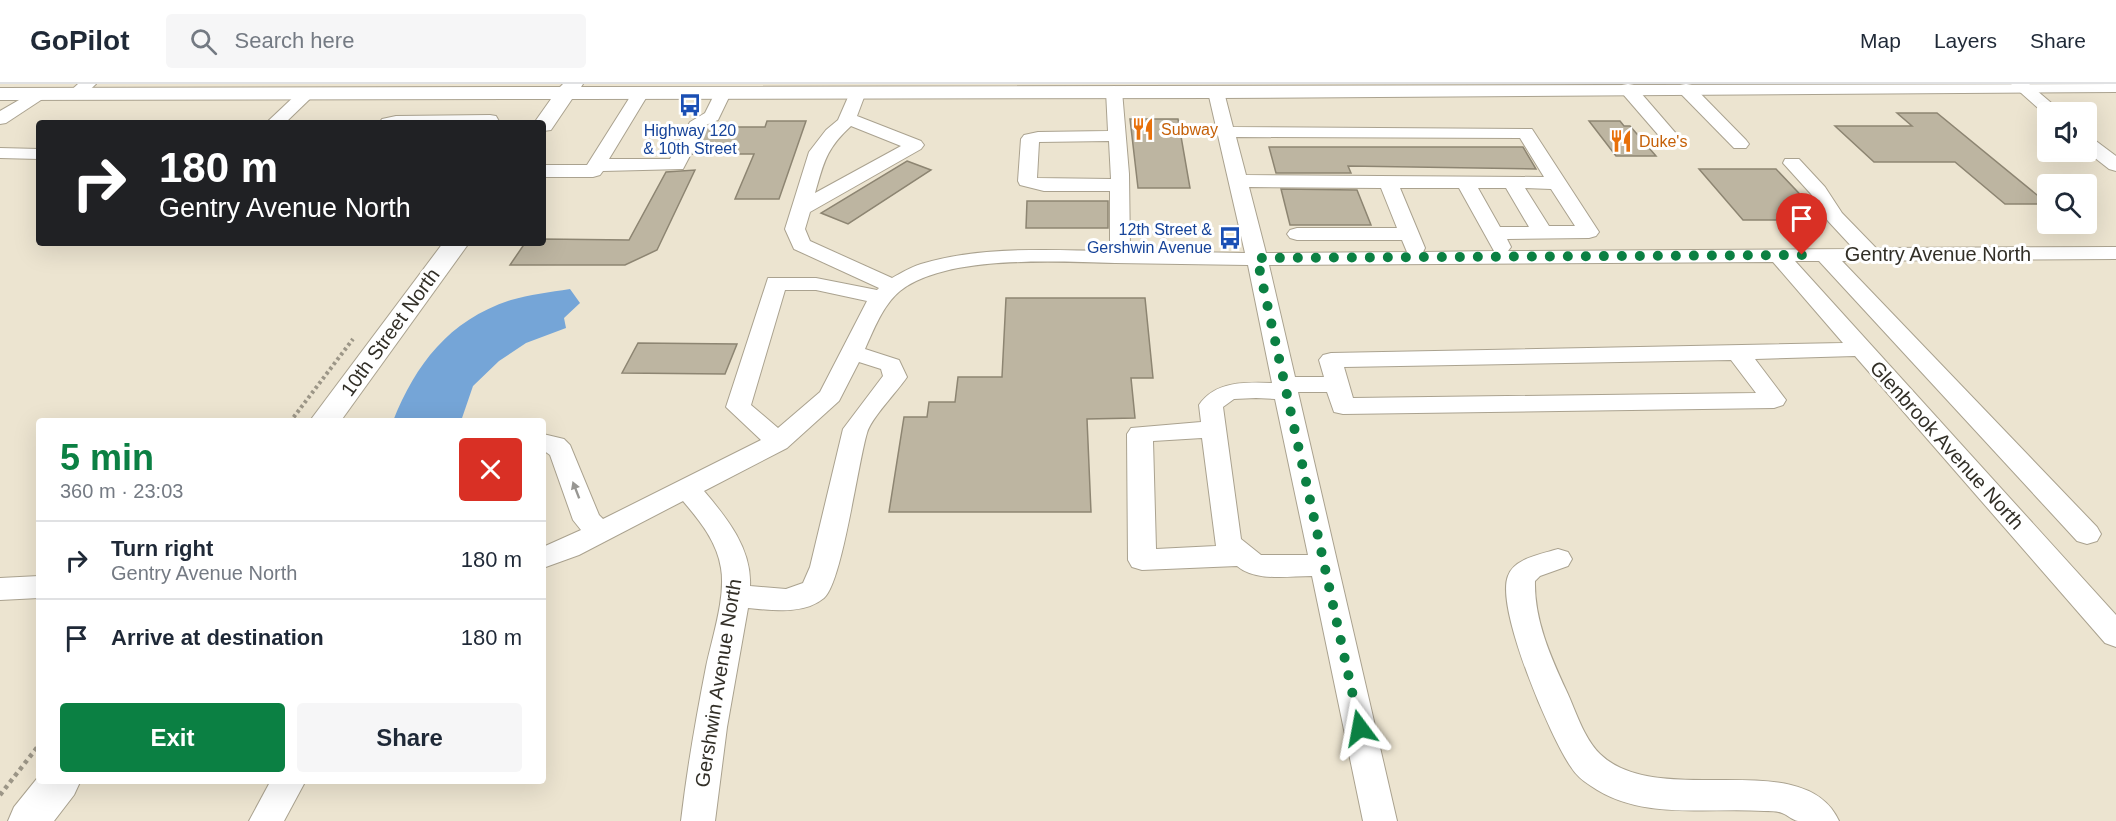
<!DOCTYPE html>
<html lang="en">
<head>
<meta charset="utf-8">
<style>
	body { margin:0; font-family:Arial,sans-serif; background:#f6f6f7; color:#1f2937; height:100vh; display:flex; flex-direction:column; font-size:22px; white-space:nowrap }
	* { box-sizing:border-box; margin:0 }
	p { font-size:20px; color:#747a83 }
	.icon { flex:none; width:33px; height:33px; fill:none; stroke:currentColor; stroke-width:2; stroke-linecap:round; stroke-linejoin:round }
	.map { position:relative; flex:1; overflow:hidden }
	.panel { position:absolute; left:36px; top:334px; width:510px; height:366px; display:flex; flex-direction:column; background:#fff; border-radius:6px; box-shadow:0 6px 24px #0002 }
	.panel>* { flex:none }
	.banner { position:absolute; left:36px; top:36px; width:510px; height:126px; border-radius:6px; box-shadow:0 6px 24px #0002; background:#202124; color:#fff; overflow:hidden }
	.controls { position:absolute; left:2037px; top:18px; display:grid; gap:12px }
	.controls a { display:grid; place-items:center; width:60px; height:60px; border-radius:6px; background:#fff; box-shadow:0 6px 24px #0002; font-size:30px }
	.pin { position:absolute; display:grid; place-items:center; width:51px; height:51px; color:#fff; margin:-62px -26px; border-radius:50% 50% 50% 0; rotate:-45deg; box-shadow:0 0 6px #0007 }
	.pin .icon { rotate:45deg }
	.me { position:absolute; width:66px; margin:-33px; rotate:347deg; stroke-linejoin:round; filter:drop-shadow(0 0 4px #0008) }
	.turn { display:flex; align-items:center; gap:21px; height:126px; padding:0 24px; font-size:27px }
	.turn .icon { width:78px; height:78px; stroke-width:2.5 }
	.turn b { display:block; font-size:42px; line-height:51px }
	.round { display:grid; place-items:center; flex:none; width:63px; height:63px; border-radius:6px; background:#f6f6f7 }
	.summary { display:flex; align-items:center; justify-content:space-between; height:102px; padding:0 24px }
	h1 { font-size:36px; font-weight:800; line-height:45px; color:#0b8043 }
	.button { display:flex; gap:12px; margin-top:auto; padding:12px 24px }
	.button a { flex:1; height:69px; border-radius:6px; background:#0b8043; color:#fff; font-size:24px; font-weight:800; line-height:69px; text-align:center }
	.button a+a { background:#f6f6f7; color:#1f2937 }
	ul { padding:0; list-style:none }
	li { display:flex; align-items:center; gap:18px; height:78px; padding:0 24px; border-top:2px solid #e0e1e3 }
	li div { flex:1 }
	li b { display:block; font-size:22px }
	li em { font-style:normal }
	header { display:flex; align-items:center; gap:36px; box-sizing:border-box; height:84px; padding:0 30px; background:#fff; border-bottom:2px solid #e0e1e3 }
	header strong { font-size:28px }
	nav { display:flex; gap:33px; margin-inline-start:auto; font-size:21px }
	.search { width:420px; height:54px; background:#f6f6f7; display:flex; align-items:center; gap:15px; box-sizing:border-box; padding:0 21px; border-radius:6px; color:#747a83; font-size:22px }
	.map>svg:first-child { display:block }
	.water { fill:#75a5d7 }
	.building { fill:#bdb5a1; stroke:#8d8572; stroke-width:1.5 }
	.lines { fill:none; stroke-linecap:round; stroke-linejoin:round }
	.minor-casing { stroke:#aaa28f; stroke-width:2 }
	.major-casing { stroke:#aaa28f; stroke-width:2 }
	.path-far1 { stroke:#9c9687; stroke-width:4; stroke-dasharray:3 3; stroke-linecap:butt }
	.path { stroke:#9c9687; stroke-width:4.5; stroke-dasharray:4 4; stroke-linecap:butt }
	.minor { fill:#fff; fill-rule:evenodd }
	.major { fill:#fff; fill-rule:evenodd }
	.oneway { fill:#989793 }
	.route { stroke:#0b8043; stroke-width:10; stroke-dasharray:0 18 }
	.labels { text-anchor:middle; stroke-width:6; stroke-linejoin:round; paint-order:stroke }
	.far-food-label { font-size:16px; fill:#c56008; stroke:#fff; text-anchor:start }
	.far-transit-label { font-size:16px; fill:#164399; stroke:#fff }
	.street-label { font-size:20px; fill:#322f27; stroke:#fff }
</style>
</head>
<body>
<header>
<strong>GoPilot</strong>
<div class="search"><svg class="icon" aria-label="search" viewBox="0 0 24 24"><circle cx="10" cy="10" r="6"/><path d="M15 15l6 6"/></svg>Search here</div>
<nav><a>Map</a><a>Layers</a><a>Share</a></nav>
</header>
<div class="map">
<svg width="2116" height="737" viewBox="0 0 2116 737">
	<rect width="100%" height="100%" fill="#ece4d0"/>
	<path class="water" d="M570 205 580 219 564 234 566 244 526 259 499 277 473 302 461 337H393C416 280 449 236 511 216 529 211 550 208 570 205Z"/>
	<g class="building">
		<polygon points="1897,29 1937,29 2048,120 2005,120 1955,78 1874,78 1835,42 1912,42"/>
		<polygon points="1130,35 1178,35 1190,104 1138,104"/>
		<polygon points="767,37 806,37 779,115 735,115 754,70 693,70 708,43 765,43"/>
		<polygon points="1589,37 1620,37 1624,42 1630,42 1656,72 1616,72"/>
		<polygon points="1269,63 1523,63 1536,85 1348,82 1351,89 1276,89"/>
		<polygon points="907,77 931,86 848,140 821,129"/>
		<polygon points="1699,85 1776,85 1813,124 1786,124 1798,136 1743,136"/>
		<polygon points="695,86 657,166 625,181 510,181 525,159 543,159 543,155 629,156 666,88"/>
		<polygon points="1281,105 1357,106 1371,141 1290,141"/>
		<polygon points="1027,117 1108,117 1108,144 1026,144"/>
		<polygon points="1006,214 1145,214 1153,294 1131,294 1135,334 1087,335 1091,428 889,428 904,333 927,333 929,318 955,318 958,293 1002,293"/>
		<polygon points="638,259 737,260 725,290 622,289"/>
	</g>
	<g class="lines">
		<g class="minor-casing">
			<g id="minor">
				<polygon points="78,0 96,0 81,14 69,14 67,10"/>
				<polygon points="1628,0 1634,1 1679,53 1682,57 1679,61 1667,61 1622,9 1620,5 1622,1"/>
				<polygon points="1686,0 1692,1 1746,56 1749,60 1746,64 1734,64 1680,9 1678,5 1680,1"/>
				<polygon points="2011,0 2029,0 2062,28 2048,28 2047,32"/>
				<path d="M1114 2 1122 7 1129 90 1130 167 1245 169 1208 8 1216 3 1224 8 1233 43 1532 45 1599 148 1596 152 1589 154 1507 155 1511 163 1508 167 1854 165 1828 137 1811 110 1783 79 1785 75H1799L1825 103 1842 129 1876 164 2116 163V175L1842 177 2097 443 2101 450 2097 457 2087 460 2077 457 1819 177H1795L2116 531V563L2105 559 1855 272 1755 275 1786 316 1783 321 1774 324 1343 330 1334 328 1327 308H1298L1397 737H1363L1312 492C1288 492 1256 498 1237 482L1142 486 1132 483 1128 476 1127 350 1131 344 1201 338 1199 321C1215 297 1246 298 1272 299L1248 181C1204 180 1159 180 1115 179 1058 178 947 170 900 207 883 221 874 245 865 265L899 276 907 293C897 308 871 334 867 349 858 379 842 499 824 514 804 531 772 526 748 524L727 643 715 737H681C687 685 696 634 706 583 712 554 726 513 721 484 717 458 700 437 683 417L579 471 543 484V463L581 446 573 436 550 371 543 366V350L564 355 570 361 599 431 603 435 761 356 726 323 768 194H816L877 206 879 204 794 165 785 145 809 68 826 46 838 36 852 4H864L866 8 857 32 921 57 924 61 921 65 810 128 805 145 810 157 892 194C901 189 911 183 921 180 981 162 1048 166 1110 167V107H1044L1020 101 1018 97 1021 55 1024 51 1038 48 1108 47 1106 7ZM851 42 901 62 815 109C824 78 826 65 851 42ZM1236 53 1520 54 1544 93 1246 91ZM1109 57 1111 95 1037 94 1039 58ZM1249 103 1381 104 1397 144H1297L1290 146 1287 150 1290 154 1297 156H1402L1407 168 1266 169ZM1400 104H1459L1494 167 1423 168 1425 164ZM1478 104H1506L1529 143H1500ZM1525 104 1551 105 1575 142H1549ZM1773 178 1843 259 1331 269 1323 271 1319 276 1324 293H1295L1269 181ZM785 206H816L867 217 820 308 778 344 751 321ZM1731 276 1756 309 1353 314 1344 283ZM859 278 881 285 883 292 843 345 810 483 803 499 786 505 750 502C752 465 727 434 704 407L787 364 839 317ZM1256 314 1275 315 1308 471H1261L1241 455 1223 323 1234 315ZM1202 354 1216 462 1156 465 1153 357Z"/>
				<polygon points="641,4 649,9 609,75 670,75 690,38 705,29 717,5 723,4 731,9 718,36 706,41 683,85 603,87 600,91 593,93 543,93 543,81 587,81 635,5"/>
				<polygon points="38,5 44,6 46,10 44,14 6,39 0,40 0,27"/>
				<polygon points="307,5 315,10 285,39 266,39 301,6"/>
				<polygon points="490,31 496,32 500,39 379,39 382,35 396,32"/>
				<polygon points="2086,53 2092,54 2116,72 2116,87 2109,85 2086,67"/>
				<polygon points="0,64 39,65 39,75 0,74"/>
				<path d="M1558 465 1568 468 1572 475 1568 482 1540 492 1535 497C1534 535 1550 571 1566 606 1576 627 1583 653 1600 670 1659 727 1804 660 1839 737 1826 737 1812 737 1798 737 1792 736 1788 731 1782 729 1777 727 1770 727 1764 727 1707 723 1641 737 1591 702 1583 697 1576 691 1571 683 1551 655 1495 524 1508 492 1514 474 1542 470 1558 465Z"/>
				<polygon points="39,492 39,514 0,516 0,494"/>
				<polygon points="270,698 305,698 284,737 249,737"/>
			</g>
		</g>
		<g class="major-casing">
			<g id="major">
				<polygon points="563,0 583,0 581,3 2116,0 2116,8 1216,14 572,15 551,46 543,47 543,39 534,39 551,15 0,16 0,4 560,3"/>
				<polygon points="443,159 469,159 340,338 309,338"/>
				<polygon points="39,692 39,698 80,698 74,711 54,737 8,737 14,723"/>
			</g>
		</g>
		<polyline class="path-far1" points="290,338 353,255"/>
		<polyline class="path" points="0,711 39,661"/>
		<use href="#minor" class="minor"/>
		<use href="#major" class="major"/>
	</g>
	<defs><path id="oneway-solid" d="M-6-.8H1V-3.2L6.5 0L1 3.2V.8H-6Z" transform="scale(1.5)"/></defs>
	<use class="oneway" href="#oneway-solid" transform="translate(576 406) rotate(-111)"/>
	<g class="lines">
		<polyline class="route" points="1360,644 1257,174 1802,171"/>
	</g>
	<defs>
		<g id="bus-bare" transform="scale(1.8)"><path d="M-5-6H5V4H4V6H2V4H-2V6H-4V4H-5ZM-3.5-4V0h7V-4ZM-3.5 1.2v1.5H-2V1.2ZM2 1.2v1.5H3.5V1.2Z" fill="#1a4fb4" stroke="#fff" stroke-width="2.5" paint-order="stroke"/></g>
		<g id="restaurant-bare" transform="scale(1.8)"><path d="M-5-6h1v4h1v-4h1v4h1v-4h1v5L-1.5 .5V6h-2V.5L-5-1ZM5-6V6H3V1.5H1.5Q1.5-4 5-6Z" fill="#e8710a" stroke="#fff" stroke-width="2.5" paint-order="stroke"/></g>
	</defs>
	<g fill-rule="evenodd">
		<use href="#bus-bare" x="690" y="21"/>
		<use href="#restaurant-bare" x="1143" y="45"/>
		<use href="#restaurant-bare" x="1621" y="57"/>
		<use href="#bus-bare" x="1230" y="154"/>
	</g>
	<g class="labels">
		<g class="far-food-label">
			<text x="1161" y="51">Subway</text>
			<text x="1639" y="63">Duke's</text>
		</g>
		<g class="far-transit-label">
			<text x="690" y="52">Highway 120<tspan x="690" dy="18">&amp; 10th Street</tspan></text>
			<text x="1212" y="151" text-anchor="end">12th Street &amp;<tspan x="1212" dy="18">Gershwin Avenue</tspan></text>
		</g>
		<g class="street-label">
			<text x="1938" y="177">Gentry Avenue North</text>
			<text transform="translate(390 248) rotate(-54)" y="7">10th Street North</text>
			<text transform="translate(1947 361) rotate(48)" y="7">Glenbrook Avenue North</text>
			<text transform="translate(718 599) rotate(-81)" y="7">Gershwin Avenue North</text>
		</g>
	</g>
</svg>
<div class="controls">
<a><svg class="icon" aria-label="sound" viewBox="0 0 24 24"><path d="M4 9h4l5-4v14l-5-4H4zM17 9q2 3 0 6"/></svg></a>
<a><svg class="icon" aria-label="search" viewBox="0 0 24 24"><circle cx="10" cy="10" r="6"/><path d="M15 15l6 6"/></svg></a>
</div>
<div class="pin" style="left:1802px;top:171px;background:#d93025"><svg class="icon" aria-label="arrive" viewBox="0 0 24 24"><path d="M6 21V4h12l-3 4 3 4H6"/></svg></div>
<svg class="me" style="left:1360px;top:644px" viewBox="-20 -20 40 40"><path d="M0-17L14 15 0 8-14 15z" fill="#0b8043" stroke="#fff" stroke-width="4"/></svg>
<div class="banner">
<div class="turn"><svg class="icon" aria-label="right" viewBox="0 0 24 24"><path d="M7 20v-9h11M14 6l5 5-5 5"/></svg><div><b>180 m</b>Gentry Avenue North</div></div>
</div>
<section class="panel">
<div class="summary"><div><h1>5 min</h1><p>360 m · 23:03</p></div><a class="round" style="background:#d93025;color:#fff"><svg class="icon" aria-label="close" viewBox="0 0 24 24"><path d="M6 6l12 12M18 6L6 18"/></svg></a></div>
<ul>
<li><svg class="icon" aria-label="right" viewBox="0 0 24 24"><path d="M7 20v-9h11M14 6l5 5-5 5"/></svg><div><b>Turn right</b><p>Gentry Avenue North</p></div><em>180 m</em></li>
<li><svg class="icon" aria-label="arrive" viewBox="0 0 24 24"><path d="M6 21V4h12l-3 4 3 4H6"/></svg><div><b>Arrive at destination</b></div><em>180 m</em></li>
</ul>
<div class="button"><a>Exit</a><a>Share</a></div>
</section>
</div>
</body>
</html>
